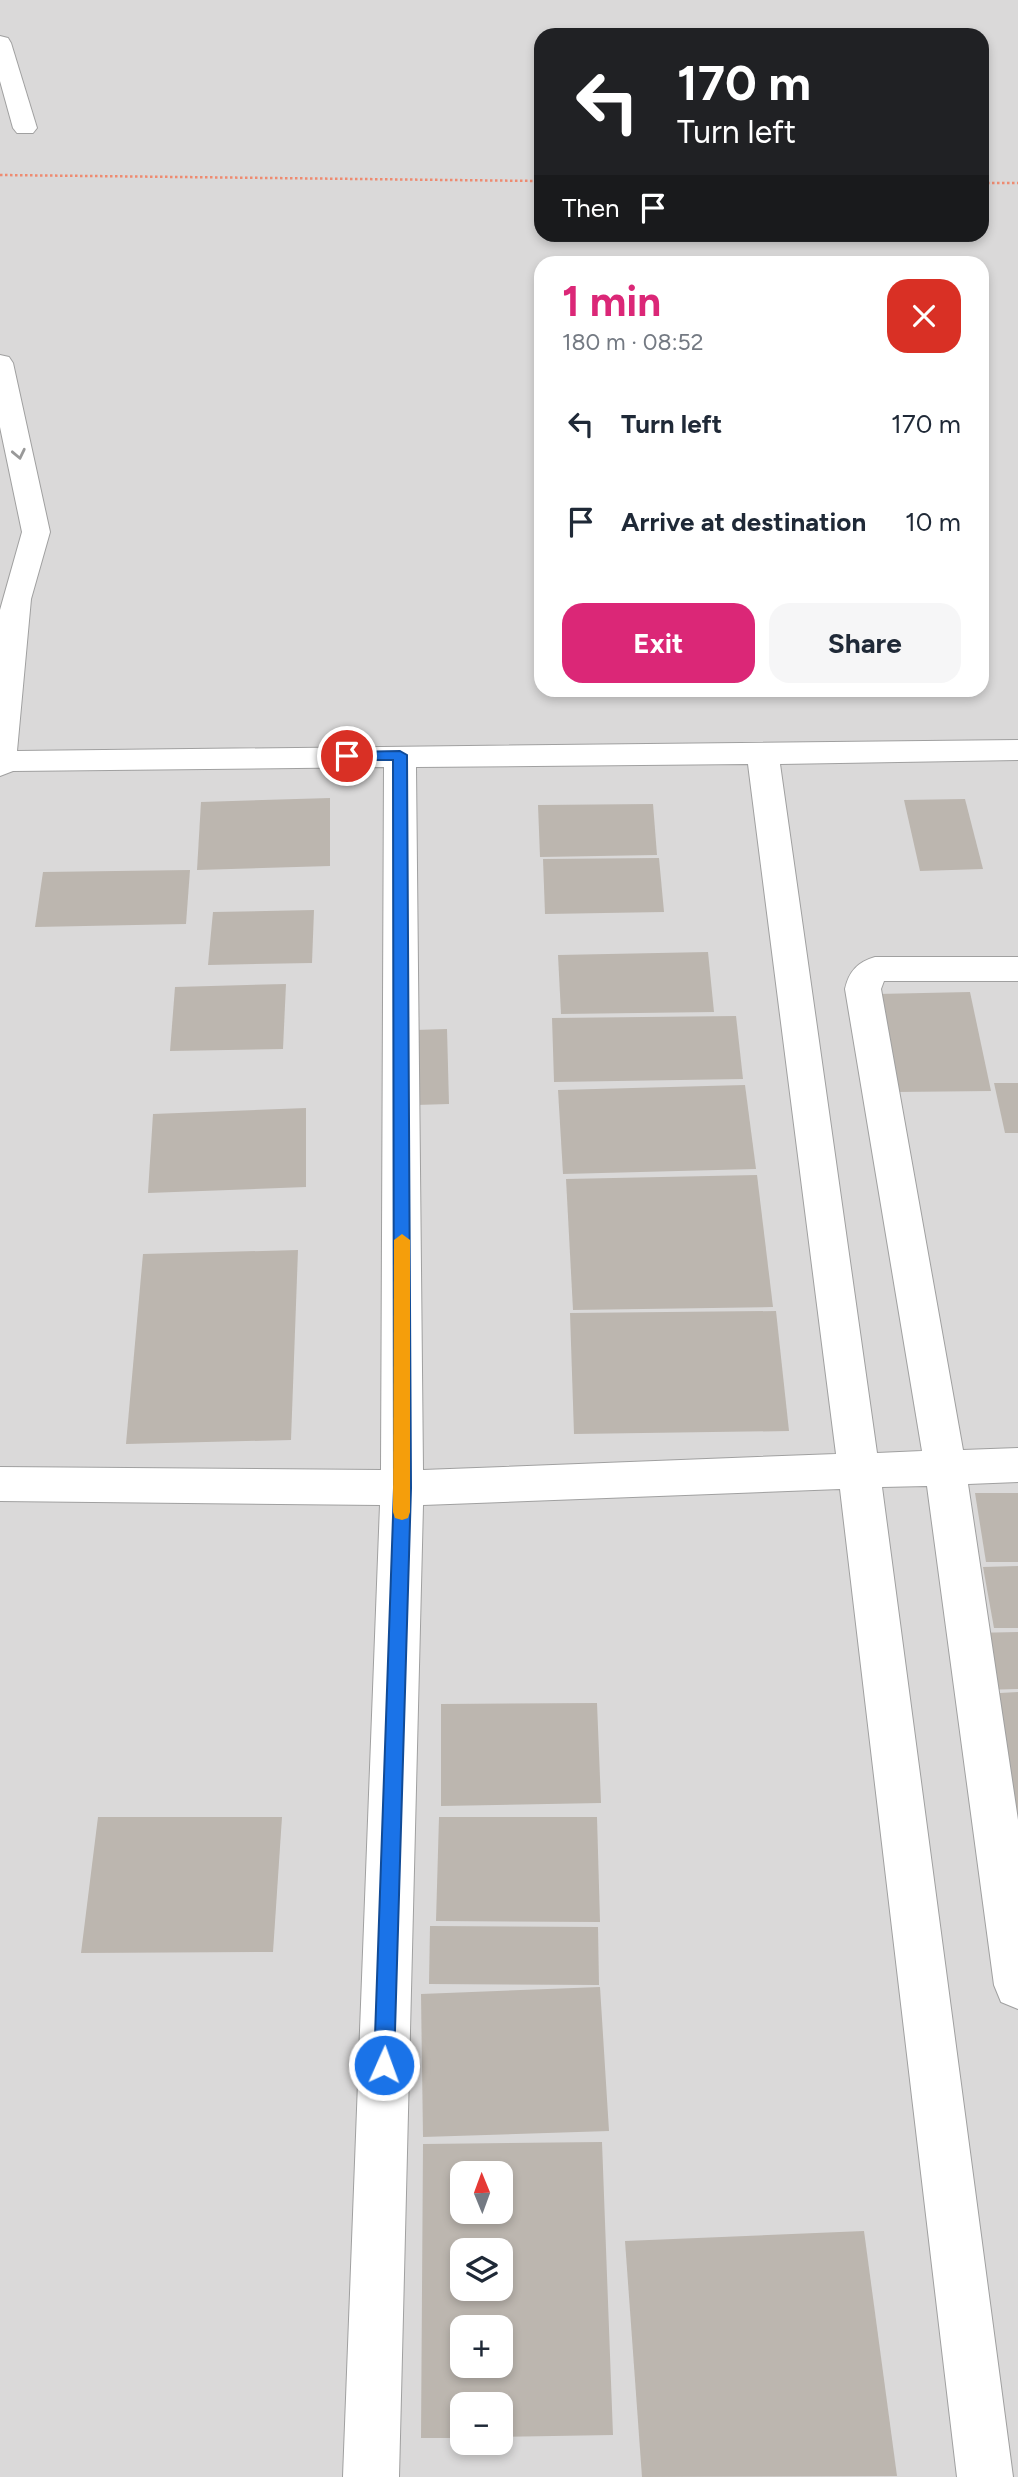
<!DOCTYPE html>
<html lang="en">
<head>
<meta charset="utf-8">
<style>
	body { margin:0; font-family:Figtree,sans-serif; background:#f6f6f7; color:#1f2937; height:100vh; display:flex; flex-direction:column; font-size:26px; white-space:nowrap }
	* { box-sizing:border-box; margin:0 }
	p { font-size:23px; color:#747a83 }
	.icon { flex:none; width:38px; height:38px; fill:none; stroke:currentColor; stroke-width:2; stroke-linecap:round; stroke-linejoin:round }
	.map { position:relative; flex:1; overflow:hidden }
	.panel { position:absolute; left:534px; top:256px; width:455px; height:441px; display:flex; flex-direction:column; background:#fff; border-radius:21px; box-shadow:0 4px 10px #0003 }
	.panel>* { flex:none }
	.guide { position:absolute; left:534px; top:28px; width:455px; height:214px; border-radius:21px; box-shadow:0 4px 10px #0003; background:#202124; color:#fff; overflow:hidden }
	.needle { width:46px; rotate:359deg }
	.fabs { position:absolute; left:450px; top:2161px; display:grid; gap:14px }
	.fabs a { display:grid; place-items:center; width:63px; height:63px; border-radius:14px; background:#fff; box-shadow:0 4px 10px #0003; font-size:35px }
	.pin { position:absolute; display:grid; place-items:center; width:60px; height:60px; color:#fff; margin:-30px; border:4px solid #fff; border-radius:50%; box-shadow:0 2px 7px #0007 }
	.me { position:absolute; width:77px; margin:-38px; rotate:2deg; stroke-linejoin:round; filter:drop-shadow(0 0 5px #0008) }
	.turn { display:flex; align-items:center; gap:24px; height:147px; padding:0 28px; font-size:32px }
	.turn .icon { width:91px; height:91px; stroke-width:2.5 }
	.turn b { display:block; font-size:49px; line-height:60px }
	.then { display:flex; align-items:center; height:66px; padding:0 28px; background:#0003; gap:14px; font-size:26px }
	.round { display:grid; place-items:center; flex:none; width:74px; height:74px; border-radius:21px; background:#f6f6f7 }
	.head { display:flex; align-items:center; justify-content:space-between; height:119px; padding:0 28px }
	h1 { font-size:42px; font-weight:700; line-height:52px; color:#db2777 }
	.button { display:flex; gap:14px; margin-top:auto; padding:14px 28px }
	.button a { flex:1; height:80px; border-radius:21px; background:#db2777; color:#fff; font-size:28px; font-weight:700; line-height:80px; text-align:center }
	.button a+a { background:#f6f6f7; color:#1f2937 }
	ul { padding:0; list-style:none }
	li { display:flex; align-items:center; gap:21px; height:98px; padding:0 28px }
	li div { flex:1 }
	li b { display:block; font-size:26px }
	li em { font-style:normal }
	.map>svg:first-child { display:block }
	.residential { fill:#dad9d9; fill-rule:evenodd }
	.building { fill:#bcb6af; fill-rule:evenodd }
	.lines { fill:none; stroke-linecap:round; stroke-linejoin:round }
	.minor-casing { stroke:#a0a0a0; stroke-width:2 }
	.path { stroke:#ee8b71; stroke-width:2.5; stroke-dasharray:2.5 2.5; stroke-linecap:butt }
	.minor { fill:#fff; fill-rule:evenodd }
	.oneway { stroke:#999 }
	.route { fill:#1a73e8; stroke:#114b97; stroke-width:2 }
	.slow { fill:#f59e0b }
</style>
</head>
<body>
<div class="map">
<svg width="1018" height="2477" viewBox="0 0 1018 2477">
	<rect width="100%" height="100%" fill="#eceae2"/>
	<path class="residential" d="M0 0H1018V2477H0ZM541 35H982V234H541ZM541 262H982V690H541ZM462 2174H500V2212H462ZM462 2250H500V2289H462ZM462 2328H500V2366H462ZM462 2404H500V2443H462Z"/>
	<g class="building">
		<polygon points="330,798 330,866 197,870 201,802"/>
		<polygon points="965,799 983,869 920,871 904,800"/>
		<polygon points="653,804 657,855 540,857 538,805"/>
		<polygon points="659,858 664,912 545,914 543,859"/>
		<polygon points="190,870 186,924 35,927 43,872"/>
		<polygon points="314,910 312,963 208,965 213,912"/>
		<polygon points="708,952 714,1012 561,1014 558,955"/>
		<polygon points="286,984 283,1049 170,1051 175,987"/>
		<polygon points="970,992 991,1091 895,1092 877,994"/>
		<polygon points="736,1016 743,1079 554,1082 552,1018"/>
		<polygon points="447,1029 449,1104 416,1105 415,1030"/>
		<polygon points="994,1083 1018,1083 1018,1133 1005,1133"/>
		<polygon points="745,1085 756,1169 563,1174 558,1090"/>
		<polygon points="306,1108 306,1187 148,1193 153,1114"/>
		<polygon points="757,1175 773,1307 573,1310 566,1179"/>
		<polygon points="298,1250 291,1440 126,1444 143,1254"/>
		<polygon points="776,1311 789,1431 574,1434 570,1313"/>
		<polygon points="975,1493 1018,1493 1018,1562 986,1562"/>
		<polygon points="1018,1566 1018,1628 994,1628 983,1567"/>
		<polygon points="1018,1632 1018,1689 980,1690 971,1633"/>
		<polygon points="1018,1692 1018,1819 1005,1819 982,1694"/>
		<polygon points="597,1703 601,1803 441,1806 441,1704"/>
		<polygon points="98,1817 282,1817 273,1952 81,1953"/>
		<polygon points="439,1817 597,1817 600,1922 436,1921"/>
		<polygon points="430,1926 598,1927 599,1985 429,1984"/>
		<polygon points="600,1987 609,2131 423,2137 421,1994"/>
		<path d="M602 2142 613 2435 500 2437V2404H462V2438H421L423 2144ZM462 2174H500V2212H462ZM462 2250H500V2289H462ZM462 2328H500V2366H462Z"/>
		<polygon points="864,2231 897,2476 642,2477 625,2241"/>
	</g>
	<g class="lines">
		<g class="minor-casing">
			<g id="minor">
				<polygon points="0,36 8,38 11,43 37,128 33,133 17,133 13,128 0,81"/>
				<path d="M0 355 9 357 13 363 50 532 31 599 17 751 1018 740V760L780 764 877 1453 922 1451 845 989C849 971 858 962 875 957H1018V981H884L881 989 963 1450 1018 1448V1482L968 1484 1018 1820V2009L1001 2002 994 1985 927 1486 882 1487 1013 2477H957L840 1489 423 1505 399 2477H343L380 1505 0 1501V1467L381 1470 384 767 13 771 0 776V610L22 532 0 427ZM748 764 836 1454 423 1470 416 767Z"/>
			</g>
		</g>
		<g class="path">
			<polyline points="0,175 541,181"/>
			<polyline points="982,183 1018,183"/>
		</g>
		<use href="#minor" class="minor"/>
	</g>
	<defs><path id="oneway-chevron" d="M-2-3.5L2.5 0L-2 3.5" fill="none" stroke-width="1.6" stroke-linecap="round" stroke-linejoin="round" transform="scale(1.75)"/></defs>
	<use class="oneway" href="#oneway-chevron" transform="translate(19 454) rotate(78)"/>
	<polygon class="route" points="400,751 407,755 411,1488 394,2065 391,2072 384,2075 377,2072 374,2065 394,1488 393,760 347,760 340,756 347,752"/>
	<polygon class="slow" points="402,1234 410,1240 410,1512 408,1518 402,1520 395,1518 393,1512 394,1240"/>
</svg>
<div class="fabs">
<a><svg class="needle" viewBox="-14 -14 28 28"><path d="M0-13l5 13h-10z" fill="#e53935"/><path d="M0 13l5-13h-10z" fill="#747a83"/></svg></a>
<a><svg class="icon" aria-label="layers" viewBox="0 0 24 24"><path d="M12 4l9 5-9 5-9-5zM3 14l9 5 9-5"/></svg></a>
<a>+</a>
<a>−</a>
</div>
<div class="pin" style="left:347px;top:756px;background:#d93025"><svg class="icon" aria-label="arrive" viewBox="0 0 24 24"><path d="M6 21V4h12l-3 4 3 4H6"/></svg></div>
<svg class="me" style="left:384px;top:2065px" viewBox="-20 -20 40 40"><circle r="17" fill="#1a73e8" stroke="#fff" stroke-width="3"/><path d="M0-11L8 9 0 5-8 9z" fill="#fff"/></svg>
<div class="guide">
<div class="turn"><svg class="icon" aria-label="left" viewBox="0 0 24 24"><path d="M17 20v-9H6M10 6l-5 5 5 5"/></svg><div><b>170 m</b>Turn left</div></div>
<div class="then">Then<svg class="icon" aria-label="arrive" viewBox="0 0 24 24"><path d="M6 21V4h12l-3 4 3 4H6"/></svg></div>
</div>
<section class="panel">
<div class="head"><div><h1>1 min</h1><p>180 m · 08:52</p></div><a class="round" style="background:#d93025;color:#fff"><svg class="icon" aria-label="close" viewBox="0 0 24 24"><path d="M6 6l12 12M18 6L6 18"/></svg></a></div>
<ul>
<li><svg class="icon" aria-label="left" viewBox="0 0 24 24"><path d="M17 20v-9H6M10 6l-5 5 5 5"/></svg><div><b>Turn left</b></div><em>170 m</em></li>
<li><svg class="icon" aria-label="arrive" viewBox="0 0 24 24"><path d="M6 21V4h12l-3 4 3 4H6"/></svg><div><b>Arrive at destination</b></div><em>10 m</em></li>
</ul>
<div class="button"><a>Exit</a><a>Share</a></div>
</section>
</div>
</body>
</html>
